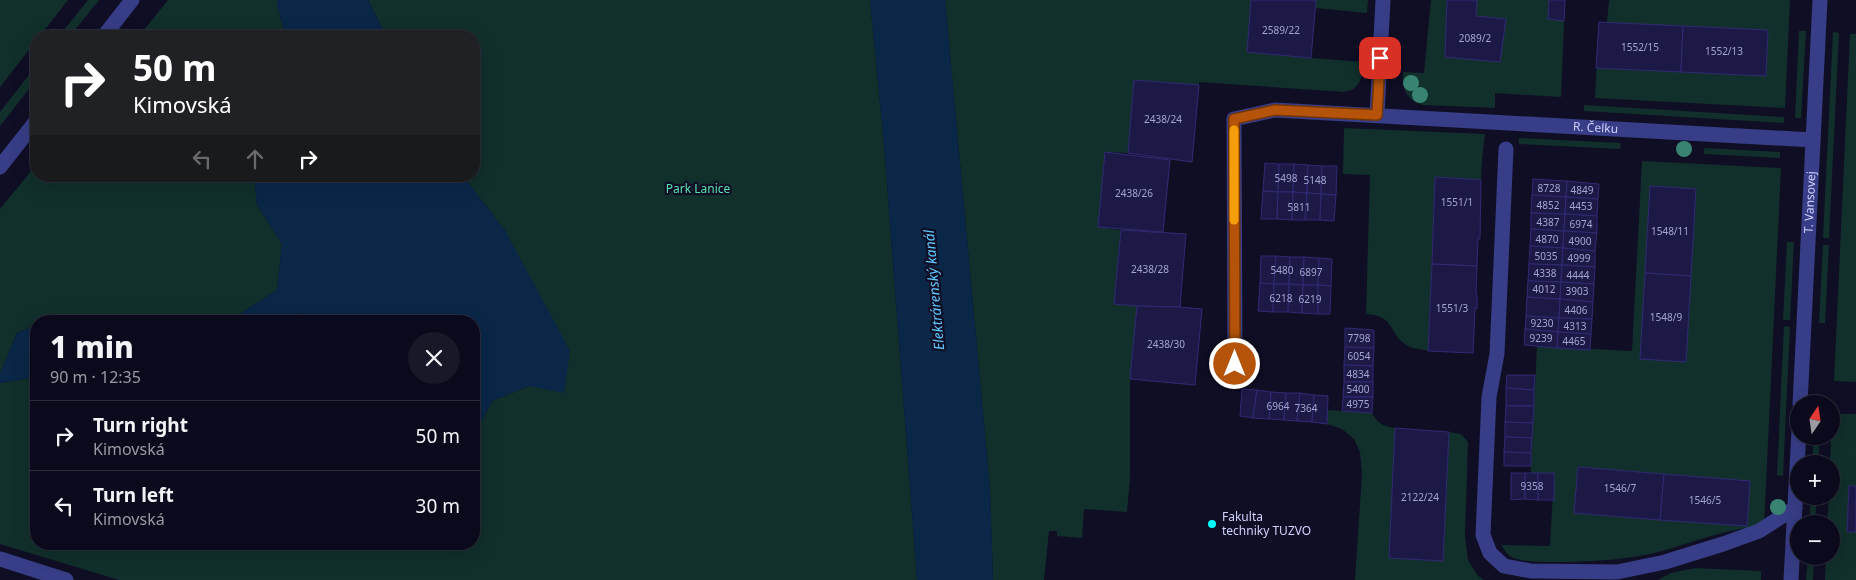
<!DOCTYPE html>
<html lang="en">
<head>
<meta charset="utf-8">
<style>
	body { margin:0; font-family:"Noto Sans",sans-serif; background:#191829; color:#f1f3f6; height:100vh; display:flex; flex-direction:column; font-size:19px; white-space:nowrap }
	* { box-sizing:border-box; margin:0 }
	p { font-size:16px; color:#9a9aa3 }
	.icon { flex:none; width:28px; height:28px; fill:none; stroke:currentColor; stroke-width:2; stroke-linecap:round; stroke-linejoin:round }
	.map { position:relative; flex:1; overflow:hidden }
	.side { position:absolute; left:30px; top:315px; width:450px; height:235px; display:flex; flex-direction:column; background:#0b0a1c; border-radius:20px; box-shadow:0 5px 20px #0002,0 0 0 1px #2b2b3b }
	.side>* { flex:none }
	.top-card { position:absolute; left:30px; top:30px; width:450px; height:152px; border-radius:20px; box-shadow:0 5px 20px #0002,0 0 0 1px #2b2b3b; background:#202124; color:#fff; overflow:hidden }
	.needle { width:32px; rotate:13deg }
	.buttons { position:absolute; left:1790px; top:395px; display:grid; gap:10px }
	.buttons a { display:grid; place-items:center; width:50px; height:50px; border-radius:50%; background:#0b0a1c; box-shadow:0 5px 20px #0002,0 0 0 1px #2b2b3b; font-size:25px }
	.pin { position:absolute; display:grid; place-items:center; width:42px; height:42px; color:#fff; margin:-21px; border-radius:10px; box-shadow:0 2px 8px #0006 }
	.me { position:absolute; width:55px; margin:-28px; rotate:0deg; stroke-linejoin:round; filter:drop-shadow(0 0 4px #0008) }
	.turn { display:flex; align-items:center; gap:18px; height:105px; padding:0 20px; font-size:22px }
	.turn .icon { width:65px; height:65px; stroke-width:2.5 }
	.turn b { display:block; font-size:35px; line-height:42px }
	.lanes { display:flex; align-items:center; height:48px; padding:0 20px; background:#0003; justify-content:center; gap:25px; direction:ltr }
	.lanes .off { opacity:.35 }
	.round { display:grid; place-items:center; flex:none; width:52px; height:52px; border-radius:26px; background:#191829 }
	.summary { display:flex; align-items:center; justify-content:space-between; height:85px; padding:0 20px }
	h1 { font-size:30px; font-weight:800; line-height:38px }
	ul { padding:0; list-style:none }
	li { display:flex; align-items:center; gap:15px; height:70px; padding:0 20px; border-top:1px solid #2b2b3b }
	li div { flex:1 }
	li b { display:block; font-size:19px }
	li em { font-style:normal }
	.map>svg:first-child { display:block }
	.green { fill:#112f2b; fill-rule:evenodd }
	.water { fill:#0a2748 }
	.building { fill:#1d1947; stroke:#312a73 }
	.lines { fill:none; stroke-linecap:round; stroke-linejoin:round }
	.lane { stroke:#373d86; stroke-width:15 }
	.street { stroke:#373d86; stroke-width:15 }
	.tree { fill:#388372 }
	.route-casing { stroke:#753606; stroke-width:12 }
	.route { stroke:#b45309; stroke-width:9 }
	.slow { stroke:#f59e0b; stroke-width:9 }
	.poi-dot { fill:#00fdf9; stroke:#0f0e25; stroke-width:2 }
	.labels { text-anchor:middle; stroke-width:4.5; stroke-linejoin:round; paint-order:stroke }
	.number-label { font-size:10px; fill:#a5a4d1 }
	.street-label { font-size:12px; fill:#d2d2ff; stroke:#0f0e25 }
	.park-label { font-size:12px; fill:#59e3b1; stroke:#0f0e25 }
	.poi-label { font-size:12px; fill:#d2d2ff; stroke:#0f0e25; text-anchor:start }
	.water-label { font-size:14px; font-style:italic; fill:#60c7ff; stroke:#0f0e25 }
</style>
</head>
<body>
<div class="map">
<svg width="1856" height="580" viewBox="0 0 1856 580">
	<rect width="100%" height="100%" fill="#0f0e25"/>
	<g class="green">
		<polygon points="0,0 68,0 40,36 36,36 36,41 0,87"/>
		<polygon points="88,0 99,0 70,36 59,36"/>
		<polygon points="168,0 277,0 277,5 286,36 139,36"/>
		<polygon points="368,0 870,0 884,144 917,580 119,580 0,544 0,383 36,377 36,544 474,544 474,436 492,401 529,386 506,232 463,176 474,176 474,36 386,36"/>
		<path d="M945 0H1368L1367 13 1315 8 1311 58 1364 62C1362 77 1361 89 1344 92L1199 82V85L1134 80 1128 153 1105 152 1098 227 1121 230 1114 304 1137 306 1130 379V478L1127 512 1084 509 1082 538 1057 536V531H1049L1044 580H993L990 489Z"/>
		<path d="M1431 0H1565L1561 97 1495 93V108L1423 105C1406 100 1402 89 1403 72L1424 73Z"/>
		<polygon points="1609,0 1790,0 1785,108 1595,98 1599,22 1607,22"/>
		<polygon points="1799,31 1806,31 1801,118 1795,118"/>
		<polygon points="1833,32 1839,33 1829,238 1823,238"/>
		<polygon points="1850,34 1856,34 1856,382 1834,381"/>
		<polygon points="36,66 36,80 0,126 0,112"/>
		<polygon points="1584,105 1784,117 1784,123 1584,111"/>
		<path d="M1344 128 1485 134C1483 150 1481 165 1481 180L1435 178 1428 351C1422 349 1413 349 1408 346 1388 335 1396 315 1366 314L1370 175 1343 174Z"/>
		<polygon points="1519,138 1621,143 1620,149 1519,144"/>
		<polygon points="1704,148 1780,152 1780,158 1704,154"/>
		<path d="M1642 161 1781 168 1764 527C1730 526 1685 546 1650 554 1620 560 1589 562 1559 562 1547 562 1520 563 1510 556 1507 554 1503 548 1501 545L1550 546 1554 473H1531V466L1537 346 1632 351ZM1578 467 1750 481 1747 526 1575 513Z"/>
		<polygon points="36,165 36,176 254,176 257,205 282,244 277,290 229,321 68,321 53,318 45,321 36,321 36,325 17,333 0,374 0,209"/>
		<polygon points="1787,242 1794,242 1790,320 1783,320"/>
		<polygon points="1823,245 1829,245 1825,323 1819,323"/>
		<polygon points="300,313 317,321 291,321"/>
		<polygon points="1784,326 1790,327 1783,476 1777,475"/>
		<path d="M1327 410 1372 413C1378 424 1383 426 1395 428L1390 558 1443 561 1449 432 1461 434 1468 442 1465 536 1468 560 1478 576 1484 580H1355L1362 474 1360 452 1354 439 1342 429 1327 424Z"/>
		<polygon points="1832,414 1856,414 1856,486 1849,486 1847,532 1856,532 1856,580 1825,580 1826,556 1831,556 1831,524 1827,524 1829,496 1831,496 1830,464"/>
		<polygon points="1814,436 1820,436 1818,464 1812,464"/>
		<polygon points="1811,496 1817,496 1815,524 1809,524"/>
		<polygon points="1808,556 1814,556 1813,580 1806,580"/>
		<polygon points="1695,568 1761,571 1761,580 1658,580 1671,573"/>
	</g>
	<g class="water">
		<polygon points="277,0 368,0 386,36 286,36 277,5"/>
		<polygon points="870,0 945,0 990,489 993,580 917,580 884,144"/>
		<polygon points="254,176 463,176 506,232 570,351 564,393 529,386 492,401 474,436 474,321 317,321 300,313 291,321 229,321 277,290 282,244 257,205"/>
		<polygon points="36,325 36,377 0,383 0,374 17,333"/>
	</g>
	<g class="building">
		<polygon points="1251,0 1316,0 1311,58 1247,52"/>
		<polygon points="1447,0 1477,0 1476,16 1506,19 1500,62 1445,57"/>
		<polygon points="1549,0 1565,0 1564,21 1548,19"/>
		<polygon points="1599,22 1683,26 1681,72 1596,68"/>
		<polygon points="1683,26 1768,30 1766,76 1681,72"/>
		<polygon points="1134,80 1199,85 1192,162 1128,153"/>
		<polygon points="1105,152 1170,160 1163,232 1098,227"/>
		<polygon points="1265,163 1279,164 1278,192 1263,191"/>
		<polygon points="1279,164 1294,164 1293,192 1278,192"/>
		<polygon points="1294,164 1308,165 1307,193 1293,192"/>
		<polygon points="1308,165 1322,166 1321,194 1307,193"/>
		<polygon points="1322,166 1337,166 1336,195 1321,194"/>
		<polygon points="1435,177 1481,180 1480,239 1478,238 1477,266 1432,264"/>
		<polygon points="1533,179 1567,181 1566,197 1532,195"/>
		<polygon points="1567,181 1599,184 1598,199 1566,197"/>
		<polygon points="1650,186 1696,189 1691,276 1645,273"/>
		<polygon points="1263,191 1278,192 1277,219 1261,219"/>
		<polygon points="1278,192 1293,192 1292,220 1277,219"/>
		<polygon points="1293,192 1307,193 1305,220 1292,220"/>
		<polygon points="1307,193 1321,194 1320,220 1305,220"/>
		<polygon points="1321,194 1336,195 1334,221 1320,220"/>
		<polygon points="1532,195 1566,197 1565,214 1531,213"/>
		<polygon points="1566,197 1598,199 1597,216 1565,214"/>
		<polygon points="1531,213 1565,214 1564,231 1531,229"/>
		<polygon points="1565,214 1597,216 1597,233 1564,231"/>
		<polygon points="1531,229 1564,231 1563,248 1530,246"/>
		<polygon points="1121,230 1186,234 1180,307 1137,306 1114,304"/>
		<polygon points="1564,231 1597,233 1595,251 1563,248"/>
		<polygon points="1530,246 1563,248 1562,265 1529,264"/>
		<polygon points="1563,248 1595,251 1595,267 1562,265"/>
		<polygon points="1261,256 1276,256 1274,284 1260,283"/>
		<polygon points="1276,256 1290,257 1289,284 1274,284"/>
		<polygon points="1290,257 1304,257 1303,285 1289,284"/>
		<polygon points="1304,257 1319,258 1318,285 1303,285"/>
		<polygon points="1319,258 1332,259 1331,286 1318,285"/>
		<polygon points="1432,264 1477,266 1476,294 1477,295 1477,309 1475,308 1473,353 1428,351"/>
		<polygon points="1529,264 1562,265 1561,282 1528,281"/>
		<polygon points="1562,265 1595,267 1594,284 1561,282"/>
		<polygon points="1645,273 1691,276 1686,362 1640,359"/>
		<polygon points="1528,281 1561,282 1560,299 1527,297"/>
		<polygon points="1561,282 1594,284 1593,302 1560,299"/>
		<polygon points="1260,283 1274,284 1273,312 1258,311"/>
		<polygon points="1274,284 1289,284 1288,312 1273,312"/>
		<polygon points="1289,284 1303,285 1302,313 1288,312"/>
		<polygon points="1303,285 1318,285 1318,314 1302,313"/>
		<polygon points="1318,285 1331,286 1330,314 1318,314"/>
		<polygon points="1527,297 1560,299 1559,318 1526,316"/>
		<polygon points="1560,299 1593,302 1592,319 1559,318"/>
		<polygon points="1137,306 1180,307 1202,309 1195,385 1130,379"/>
		<polygon points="1526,316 1559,318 1558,332 1525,329"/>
		<polygon points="1559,318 1592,319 1591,334 1558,332"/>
		<polygon points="1345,328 1374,330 1374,348 1345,347"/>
		<polygon points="1525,329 1558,332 1557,348 1524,345"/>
		<polygon points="1558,332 1591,334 1590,350 1557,348"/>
		<polygon points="1345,347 1374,348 1373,366 1344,365"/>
		<polygon points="1344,365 1373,366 1373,382 1344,382"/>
		<polygon points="1507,375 1535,375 1534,390 1506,388"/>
		<polygon points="1344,382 1373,382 1373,397 1343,397"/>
		<polygon points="1506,388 1534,390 1534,406 1506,406"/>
		<polygon points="1242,389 1257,390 1253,418 1240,416"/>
		<polygon points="1257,390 1271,392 1269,419 1253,418"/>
		<polygon points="1271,392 1286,393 1284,420 1269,419"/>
		<polygon points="1286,393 1300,393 1297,421 1284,420"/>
		<polygon points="1300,393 1314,395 1312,422 1297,421"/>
		<polygon points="1314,395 1328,396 1327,424 1312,422"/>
		<polygon points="1343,397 1373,397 1372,413 1342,411"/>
		<polygon points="1506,406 1534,406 1533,423 1505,422"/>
		<polygon points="1505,422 1533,423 1532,438 1505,437"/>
		<polygon points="1395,428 1449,432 1443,561 1389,558"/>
		<polygon points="1505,437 1532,438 1531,453 1504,452"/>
		<polygon points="1504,452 1531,453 1531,466 1504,466"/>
		<polygon points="1578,467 1664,474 1660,520 1574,513"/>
		<polygon points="1511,473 1525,473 1525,499 1511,500"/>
		<polygon points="1525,473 1538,473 1538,500 1525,499"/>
		<rect x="1538" y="473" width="16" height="27"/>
		<polygon points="1664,474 1750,481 1747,526 1660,520"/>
		<polygon points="1849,486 1856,486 1856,532 1847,532"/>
	</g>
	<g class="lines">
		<polyline class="lane" points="1506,149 1497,354 1489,397 1483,535 1490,553 1504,566 1531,571 1617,572 1665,562 1723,544 1759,531 1795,508"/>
		<g class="street">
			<polyline points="104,36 132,0"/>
			<polyline points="1377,115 1383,0"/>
			<polyline points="0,167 36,121"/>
			<path id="s1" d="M1235 364 1234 119 1275 110 1813 140"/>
			<path id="s2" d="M1800 404 1820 0"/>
			<polyline points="0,559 66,580"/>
			<polyline points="1791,580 1799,430"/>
		</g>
	</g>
	<g class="tree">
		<circle cx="1411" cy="83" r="8"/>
		<circle cx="1420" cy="95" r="8"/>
		<circle cx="1684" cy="149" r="8"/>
		<circle cx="1778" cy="507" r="8"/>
	</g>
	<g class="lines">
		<g class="route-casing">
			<polyline id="route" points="1235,364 1234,119 1275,110 1377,115 1380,58"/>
		</g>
		<use href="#route" class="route"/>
		<polyline class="slow" points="1234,130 1234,220"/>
	</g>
	<circle class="poi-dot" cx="1212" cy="524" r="5"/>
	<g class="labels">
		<g class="number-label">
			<text x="1281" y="34">2589/22</text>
			<text x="1475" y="42">2089/2</text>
			<text x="1640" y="51">1552/15</text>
			<text x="1724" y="55">1552/13</text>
			<text x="1163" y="123">2438/24</text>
			<text x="1286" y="182">5498</text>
			<text x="1315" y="184">5148</text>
			<text x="1549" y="192">8728</text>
			<text x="1582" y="194">4849</text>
			<text x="1134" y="197">2438/26</text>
			<text x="1457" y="206">1551/1</text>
			<text x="1548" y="209">4852</text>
			<text x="1581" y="210">4453</text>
			<text x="1299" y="211">5811</text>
			<text x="1548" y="226">4387</text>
			<text x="1581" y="228">6974</text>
			<text x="1670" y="235">1548/11</text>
			<text x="1547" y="243">4870</text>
			<text x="1580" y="245">4900</text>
			<text x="1546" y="260">5035</text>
			<text x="1579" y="262">4999</text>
			<text x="1150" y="273">2438/28</text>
			<text x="1282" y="274">5480</text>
			<text x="1311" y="276">6897</text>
			<text x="1545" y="277">4338</text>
			<text x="1578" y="279">4444</text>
			<text x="1544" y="293">4012</text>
			<text x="1577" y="295">3903</text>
			<text x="1281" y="302">6218</text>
			<text x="1310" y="303">6219</text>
			<text x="1452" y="312">1551/3</text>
			<text x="1576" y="314">4406</text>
			<text x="1666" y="321">1548/9</text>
			<text x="1542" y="327">9230</text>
			<text x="1575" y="330">4313</text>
			<text x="1359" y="342">7798</text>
			<text x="1541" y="342">9239</text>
			<text x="1574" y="345">4465</text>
			<text x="1166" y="348">2438/30</text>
			<text x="1359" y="360">6054</text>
			<text x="1358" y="378">4834</text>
			<text x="1358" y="393">5400</text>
			<text x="1358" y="408">4975</text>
			<text x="1278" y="410">6964</text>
			<text x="1306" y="412">7364</text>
			<text x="1532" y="490">9358</text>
			<text x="1620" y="492">1546/7</text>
			<text x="1420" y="501">2122/24</text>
			<text x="1705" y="504">1546/5</text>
		</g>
		<g class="street-label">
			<text dy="4" stroke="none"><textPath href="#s1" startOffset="608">R. Čelku</textPath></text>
			<text dy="4" stroke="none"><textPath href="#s2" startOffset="202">T. Vansovej</textPath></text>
		</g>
		<g class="park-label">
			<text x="698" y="193">Park Lanice</text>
		</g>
		<g class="poi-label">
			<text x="1222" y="521">Fakulta<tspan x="1222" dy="14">techniky TUZVO</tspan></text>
		</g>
		<g class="water-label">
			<text transform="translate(934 290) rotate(-95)" y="5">Elektrárenský kanál</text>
		</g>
	</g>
</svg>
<div class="buttons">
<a><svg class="needle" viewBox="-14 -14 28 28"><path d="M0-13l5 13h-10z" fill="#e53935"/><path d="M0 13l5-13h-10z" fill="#9a9aa3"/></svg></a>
<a>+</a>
<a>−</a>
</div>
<div class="pin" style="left:1380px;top:58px;background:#d93025"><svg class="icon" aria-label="arrive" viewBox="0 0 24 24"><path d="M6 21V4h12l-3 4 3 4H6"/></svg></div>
<svg class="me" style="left:1235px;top:364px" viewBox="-20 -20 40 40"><circle r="17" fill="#b45309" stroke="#fff" stroke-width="3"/><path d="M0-11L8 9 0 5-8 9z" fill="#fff"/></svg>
<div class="top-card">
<div class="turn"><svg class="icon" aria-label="right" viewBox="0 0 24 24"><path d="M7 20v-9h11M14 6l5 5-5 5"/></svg><div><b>50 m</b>Kimovská</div></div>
<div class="lanes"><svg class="icon off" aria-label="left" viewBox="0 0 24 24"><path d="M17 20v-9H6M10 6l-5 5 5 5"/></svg><svg class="icon off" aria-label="ahead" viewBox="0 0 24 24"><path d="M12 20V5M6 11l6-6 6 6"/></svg><svg class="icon" aria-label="right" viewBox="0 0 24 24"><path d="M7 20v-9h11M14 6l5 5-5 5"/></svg></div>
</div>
<section class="side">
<div class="summary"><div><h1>1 min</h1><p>90 m · 12:35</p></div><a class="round"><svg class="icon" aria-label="close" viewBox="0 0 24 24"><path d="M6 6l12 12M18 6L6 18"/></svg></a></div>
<ul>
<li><svg class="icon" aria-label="right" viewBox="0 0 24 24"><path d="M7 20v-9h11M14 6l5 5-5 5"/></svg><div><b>Turn right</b><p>Kimovská</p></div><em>50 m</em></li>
<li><svg class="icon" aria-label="left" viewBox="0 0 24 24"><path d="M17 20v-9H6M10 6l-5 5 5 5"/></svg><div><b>Turn left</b><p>Kimovská</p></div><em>30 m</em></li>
</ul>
</section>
</div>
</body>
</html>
